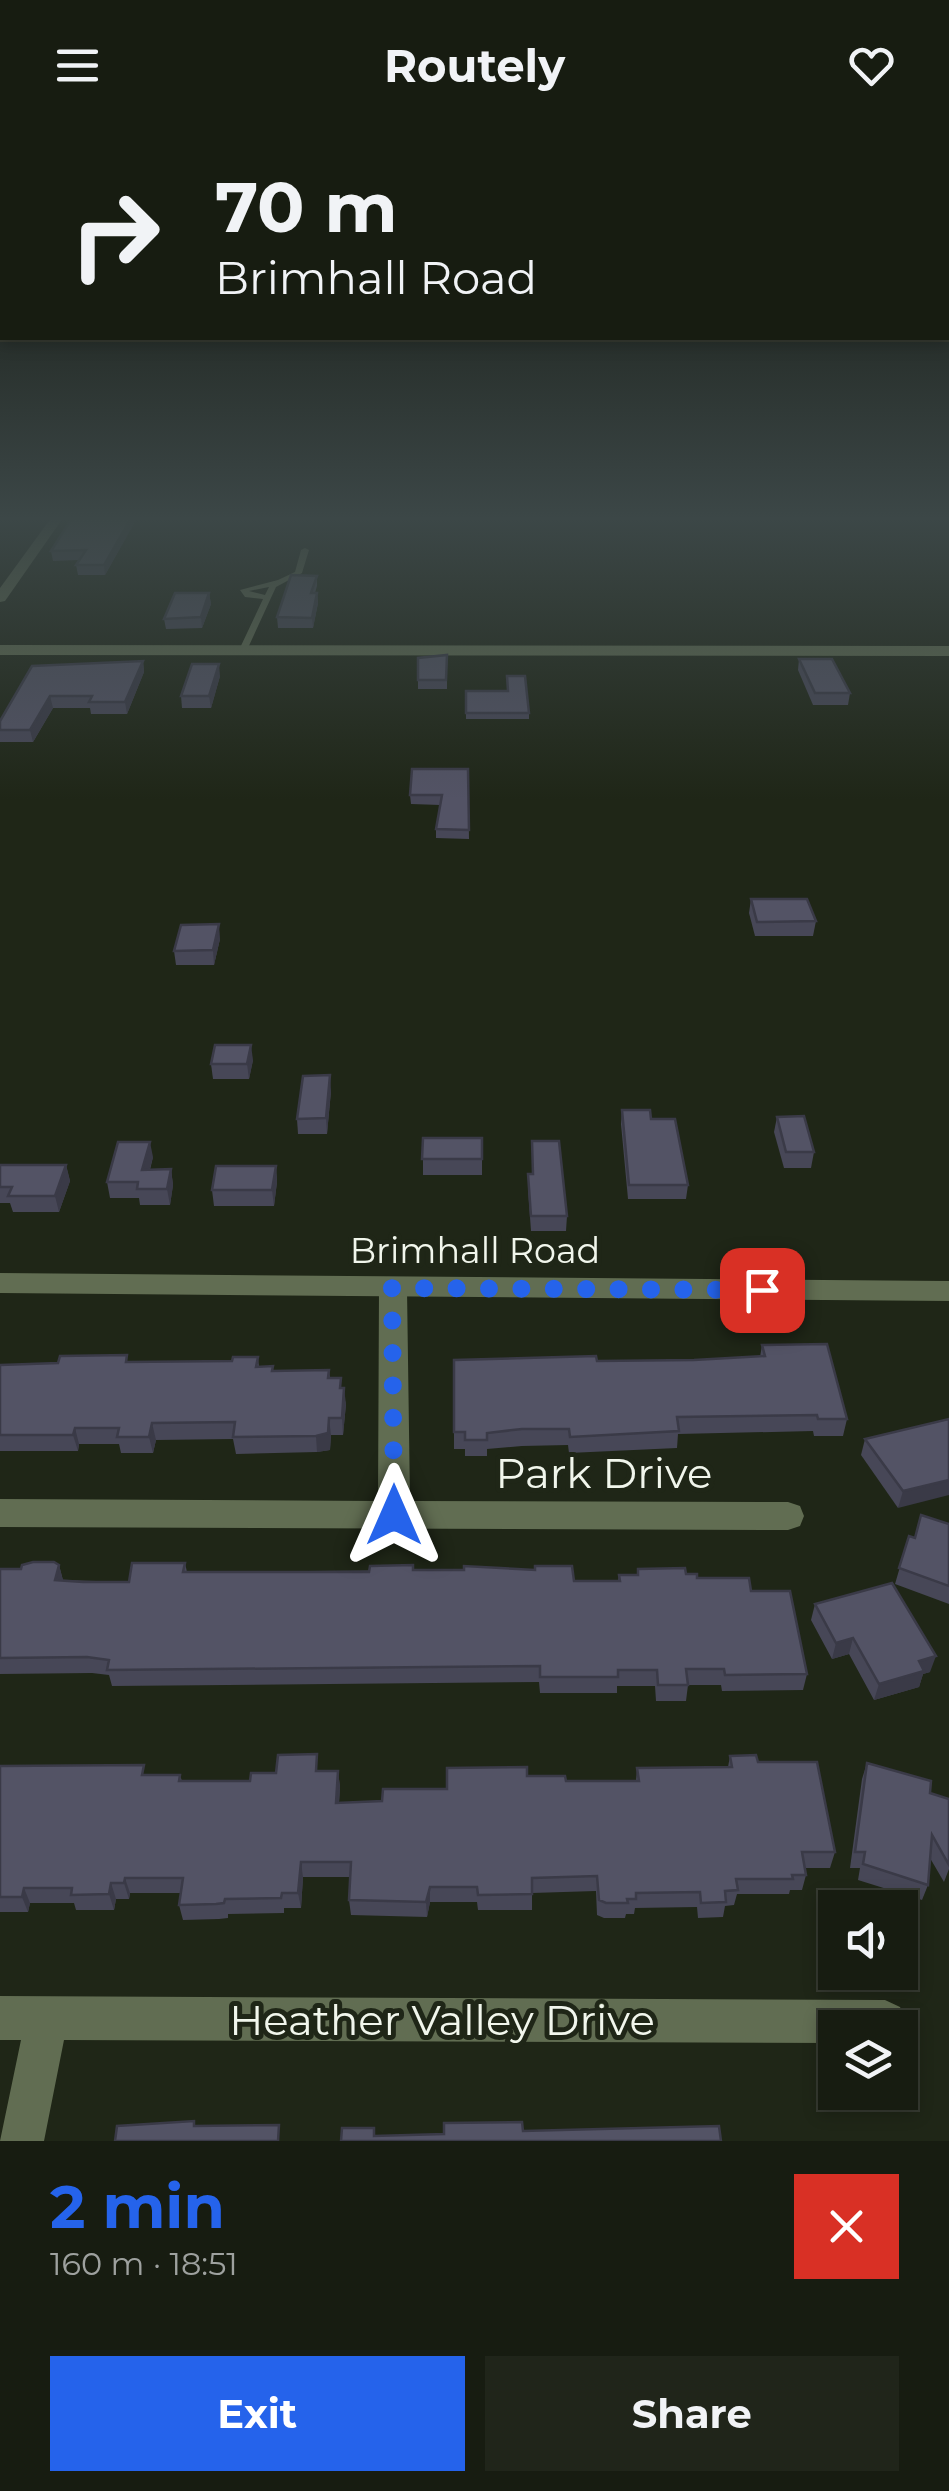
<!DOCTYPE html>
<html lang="en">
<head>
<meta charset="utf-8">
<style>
	body { margin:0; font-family:Montserrat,sans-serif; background:#20251a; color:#f1f3f6; height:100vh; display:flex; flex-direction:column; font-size:38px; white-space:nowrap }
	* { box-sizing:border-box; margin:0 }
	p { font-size:32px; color:#9ea19f }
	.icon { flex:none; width:55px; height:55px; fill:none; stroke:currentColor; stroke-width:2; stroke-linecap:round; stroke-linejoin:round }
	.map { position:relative; height:2011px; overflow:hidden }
	.side { display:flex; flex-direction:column; background:#171c11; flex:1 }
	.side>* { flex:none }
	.hud { position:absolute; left:0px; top:0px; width:950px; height:210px; box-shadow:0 5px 15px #0003,0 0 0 2px #363a31; background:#171c11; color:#f1f3f6; overflow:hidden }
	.controls { position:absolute; left:818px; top:1760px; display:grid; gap:20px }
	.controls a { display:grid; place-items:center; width:100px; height:100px; border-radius:0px; background:#171c11; box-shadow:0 5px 15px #0003,0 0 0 2px #363a31; font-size:50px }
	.pin { position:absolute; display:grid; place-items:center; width:85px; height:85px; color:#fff; margin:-42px; border-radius:20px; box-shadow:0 5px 15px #0006 }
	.me { position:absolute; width:110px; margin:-55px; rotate:0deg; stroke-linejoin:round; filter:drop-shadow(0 0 8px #0008) }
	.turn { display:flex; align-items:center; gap:35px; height:210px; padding:0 50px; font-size:45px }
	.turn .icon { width:130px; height:130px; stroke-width:2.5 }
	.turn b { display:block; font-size:70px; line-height:85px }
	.round { display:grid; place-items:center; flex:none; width:105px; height:105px; border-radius:0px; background:#20251a }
	.summary { display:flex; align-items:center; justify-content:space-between; height:170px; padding:0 50px }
	h1 { font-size:60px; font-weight:700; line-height:75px; color:#2563eb }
	.primary-button { display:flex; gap:20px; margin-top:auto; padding:20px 50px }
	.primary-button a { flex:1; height:115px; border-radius:0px; background:#2563eb; color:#fff; font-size:40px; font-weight:700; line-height:115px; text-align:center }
	.primary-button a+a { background:#20251a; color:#f1f3f6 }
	header { display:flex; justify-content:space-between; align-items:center; height:130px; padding:0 50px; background:#171c11; font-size:45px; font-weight:700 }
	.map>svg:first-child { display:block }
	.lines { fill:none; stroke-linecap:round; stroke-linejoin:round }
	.service { fill:#616d52; fill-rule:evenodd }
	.minor { fill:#616d52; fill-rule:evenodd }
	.tertiary { fill:#616d52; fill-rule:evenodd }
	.wall { fill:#474757 }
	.shaded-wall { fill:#3a3a47 }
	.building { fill:#535365; stroke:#3a3a47; stroke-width:2.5 }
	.route { stroke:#2563eb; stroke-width:18; stroke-dasharray:0 32.4 }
	.labels { text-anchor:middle; stroke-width:10; stroke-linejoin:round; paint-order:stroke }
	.street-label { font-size:35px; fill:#f1f6ec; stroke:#1f2617 }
	.near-street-label { font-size:42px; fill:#f1f6ec; stroke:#1f2617 }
</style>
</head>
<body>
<header><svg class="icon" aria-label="menu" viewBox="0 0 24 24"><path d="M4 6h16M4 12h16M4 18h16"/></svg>Routely<svg class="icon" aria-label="heart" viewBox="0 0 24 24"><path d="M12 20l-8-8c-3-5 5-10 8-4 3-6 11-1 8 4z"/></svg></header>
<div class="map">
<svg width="949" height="2011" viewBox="0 0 949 2011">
	<rect width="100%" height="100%" fill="#1f2617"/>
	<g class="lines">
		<path class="service" d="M305 418 309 420 302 443 276 457 247 520 240 522 239 520 263 469 245 467 240 460 278 450 295 442 301 420ZM269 457 265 465 249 461Z"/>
		<g class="minor">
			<polygon points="51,388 63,388 5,471 0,472 0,458"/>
			<polygon points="0,515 949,516 949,526 0,525"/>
			<polygon points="393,1149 403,1152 407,1159 410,1371 788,1372 800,1376 804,1386 800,1396 788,1400 0,1397 0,1369 378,1371 379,1159 383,1152"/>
			<polygon points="0,1866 885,1870 900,1877 907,1892 900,1907 900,1898 835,1898 835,1913 64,1910 44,2011 0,2011 21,1910 0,1910"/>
		</g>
		<polygon class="tertiary" points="0,1143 949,1151 949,1171 0,1163"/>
	</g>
	<g class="wall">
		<polygon points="72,388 137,388 105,445 78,445 76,435 79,430 53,431 51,421"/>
		<polygon points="317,446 317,456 315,463 317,463 318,473 313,498 278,498 277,487"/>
		<polygon points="209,463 211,474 202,498 166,499 164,489"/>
		<polygon points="447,525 447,559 418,559 418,528"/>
		<polygon points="799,529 850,563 848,575 813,575 798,540"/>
		<polygon points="143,531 144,542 127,584 91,584 90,578 53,578 33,612 0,612 0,591 32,536"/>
		<polygon points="220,546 211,578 182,578 181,566"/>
		<polygon points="466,561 529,583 529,589 466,589"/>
		<polygon points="468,639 469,709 436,708 436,699 440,675 411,674 410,665"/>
		<polygon points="751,769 816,791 813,806 755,806 749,783"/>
		<polygon points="220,809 214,835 176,835 174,821"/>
		<polygon points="253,930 249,949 213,949 211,934"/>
		<polygon points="331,961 327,1004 298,1004 297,989"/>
		<polygon points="622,980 651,989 688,1055 686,1069 628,1069 621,994"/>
		<polygon points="777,987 814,1022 811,1038 784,1038 774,1002"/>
		<rect x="423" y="1008" width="59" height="37"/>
		<polygon points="532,1011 567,1086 566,1101 531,1101 528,1059 528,1044 532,1044"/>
		<polygon points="153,1027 150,1040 171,1039 173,1055 170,1075 140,1075 139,1068 110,1068 107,1052"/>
		<polygon points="0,1035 66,1035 70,1051 59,1082 13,1082 10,1073 0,1073"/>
		<polygon points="276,1036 277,1052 274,1076 214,1076 212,1060"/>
		<polygon points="762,1215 847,1289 843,1306 814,1306 813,1301 678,1304 677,1318 569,1323 568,1315 522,1316 487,1319 487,1326 465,1326 465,1319 454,1319 454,1230 597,1231 694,1230 760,1227"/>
		<polygon points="258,1227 259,1237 273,1241 329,1240 330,1248 341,1258 346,1274 343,1305 331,1305 330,1320 317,1322 236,1324 233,1309 156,1310 153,1323 121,1323 119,1314 79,1314 78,1321 0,1321 0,1235 232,1231"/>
		<polygon points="949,1289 898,1378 861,1325 865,1309"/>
		<polygon points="949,1394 949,1474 895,1454 909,1406 914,1408"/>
		<polygon points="185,1433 187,1442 414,1440 574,1451 618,1451 619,1445 637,1445 638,1439 686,1444 751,1461 807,1544 803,1560 722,1561 721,1555 688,1555 686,1571 656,1571 655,1556 617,1556 617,1563 540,1563 539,1552 112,1556 109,1545 92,1543 0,1544 0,1439 21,1439 59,1435 63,1450 129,1452"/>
		<polygon points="815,1474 930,1542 923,1544 919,1557 874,1570 849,1524 832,1529 811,1490"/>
		<polygon points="730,1626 758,1632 835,1722 830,1738 805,1738 806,1745 802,1760 790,1760 789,1764 737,1764 734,1775 725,1776 723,1787 698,1788 697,1777 635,1778 634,1784 626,1784 625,1788 604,1788 597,1785 596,1761 532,1763 532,1780 478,1780 477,1772 430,1772 427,1787 351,1785 349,1770 350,1747 303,1747 301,1778 284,1778 284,1783 228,1784 228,1788 219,1789 183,1790 179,1775 181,1763 130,1763 129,1769 116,1769 114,1780 76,1780 74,1773 30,1773 28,1782 0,1782 0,1636 146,1645 180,1645 182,1651 250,1651 319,1641 338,1641 340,1657 339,1673 382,1671 447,1659 527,1646 566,1651 636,1651 637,1638 728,1637"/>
		<polygon points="867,1633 930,1663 949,1669 949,1739 944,1752 930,1728 928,1755 922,1770 858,1750 860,1738 850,1738 862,1649"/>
	</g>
	<g class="shaded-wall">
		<polygon points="131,388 137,388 105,445 104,435"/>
		<polygon points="209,463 211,474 202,498 201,487"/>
		<polygon points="317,463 318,473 313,498 312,488"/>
		<polygon points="143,531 144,542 127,584 125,572"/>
		<polygon points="219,534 220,546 211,578 209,566"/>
		<polygon points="50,566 53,578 33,612 30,600"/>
		<polygon points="219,794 220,809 214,835 213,820"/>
		<polygon points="251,915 253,930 249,949 247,934"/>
		<polygon points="330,945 331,961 327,1004 326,988"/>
		<polygon points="150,1012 153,1027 145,1056 142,1040"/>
		<polygon points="66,1035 70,1051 59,1082 55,1066"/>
		<polygon points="276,1036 277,1052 274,1076 272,1060"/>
		<polygon points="171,1039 173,1055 170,1075 167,1059"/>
		<polygon points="344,1258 346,1274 343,1305 342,1288"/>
		<polygon points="329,1288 331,1305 330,1320 317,1322 316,1306"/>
		<polygon points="152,1293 156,1310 153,1323 149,1307"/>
		<polygon points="75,1298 79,1314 78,1321 73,1305"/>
		<polygon points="949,1350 949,1365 898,1378 903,1361"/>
		<polygon points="59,1435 63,1451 55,1450"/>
		<polygon points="853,1508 849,1524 832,1529 836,1513"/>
		<polygon points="936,1526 930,1542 923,1544 919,1557 874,1570 879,1554 919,1531"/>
		<polygon points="338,1641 340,1657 338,1688 336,1673"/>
		<polygon points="301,1732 303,1747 301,1778 298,1763"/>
		<polygon points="125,1748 130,1763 129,1769 124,1753"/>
		<polygon points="111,1753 116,1769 114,1780 109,1764"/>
		<polygon points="430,1757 430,1772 427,1787 426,1772"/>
		<polygon points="24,1758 30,1773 28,1782 22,1767"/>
	</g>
	<g class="building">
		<polygon points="72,388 131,388 104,435 76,435 86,420 51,421"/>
		<polygon points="291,445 317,446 311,463 317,463 312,488 277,487"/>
		<polygon points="175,463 209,463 201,487 164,489"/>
		<polygon points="447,525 446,550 418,550 418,528"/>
		<polygon points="799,529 832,529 850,563 815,563"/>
		<polygon points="143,531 125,572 89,572 92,566 50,566 30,600 0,600 0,591 32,536"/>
		<polygon points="192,534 219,534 209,566 181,566"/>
		<polygon points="507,546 525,546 529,583 466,583 466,561 508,561"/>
		<polygon points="412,639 468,639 469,700 436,699 442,665 410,665"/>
		<polygon points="751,769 807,769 816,791 757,792"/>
		<polygon points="219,794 213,820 174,821 181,795"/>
		<polygon points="215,915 251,915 247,934 211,934"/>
		<polygon points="330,945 326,988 297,989 303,946"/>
		<polygon points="622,980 650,980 651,989 675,989 688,1055 629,1055"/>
		<polygon points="804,986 814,1022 786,1022 777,987"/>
		<polygon points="423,1008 482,1008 482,1029 422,1029"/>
		<polygon points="532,1011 559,1011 567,1086 531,1086 528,1044 533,1044"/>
		<polygon points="118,1012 150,1012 142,1040 171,1039 167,1059 137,1059 138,1052 107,1052"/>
		<polygon points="0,1035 66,1035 55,1066 8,1066 12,1057 0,1057"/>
		<polygon points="216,1036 276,1036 272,1060 212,1060"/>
		<polygon points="827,1214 847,1289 818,1289 817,1285 677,1287 679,1301 570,1307 569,1299 522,1299 487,1303 487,1310 465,1310 465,1302 454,1302 454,1230 596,1226 597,1231 694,1230 765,1226 762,1215"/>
		<polygon points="127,1225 126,1232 232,1231 233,1227 258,1227 256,1237 273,1236 272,1241 329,1240 328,1248 341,1248 340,1258 344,1258 342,1288 329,1288 328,1303 316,1306 233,1307 235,1292 152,1293 149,1307 117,1307 119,1298 75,1298 73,1305 0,1305 0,1235 58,1233 60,1226"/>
		<polygon points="949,1289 949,1350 903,1361 865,1309"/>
		<polygon points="921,1385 949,1394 949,1456 899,1438 909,1406 915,1408"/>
		<polygon points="33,1432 54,1432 59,1435 55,1450 83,1452 129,1452 132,1433 185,1433 183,1442 369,1442 370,1436 413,1435 413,1440 464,1440 464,1436 535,1440 535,1436 572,1436 574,1451 620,1451 619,1445 638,1445 638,1439 685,1438 686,1444 697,1444 697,1448 749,1448 751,1461 790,1461 807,1544 725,1545 724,1539 686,1539 688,1555 658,1555 657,1540 618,1540 618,1547 540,1547 540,1536 107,1540 109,1530 87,1527 0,1528 0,1439 21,1439 22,1435"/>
		<polygon points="892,1453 936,1526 919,1531 924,1541 879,1554 853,1508 836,1513 815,1474"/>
		<polygon points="317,1624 316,1641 338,1641 336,1673 382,1671 383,1659 447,1659 447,1638 527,1637 527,1646 565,1646 566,1651 639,1651 637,1638 732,1637 730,1626 756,1625 758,1632 817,1632 835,1722 802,1722 806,1745 792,1745 793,1749 736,1749 738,1760 725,1761 726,1772 701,1773 700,1762 636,1763 636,1769 627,1769 628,1773 606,1773 599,1770 597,1746 532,1748 532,1764 478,1765 477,1757 430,1757 426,1772 349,1770 351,1732 301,1732 298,1763 282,1763 281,1768 225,1769 224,1773 216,1774 179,1775 183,1748 125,1748 124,1753 111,1753 109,1764 71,1765 72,1758 24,1758 22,1767 0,1767 0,1636 144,1635 142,1645 180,1645 179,1651 250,1651 251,1643 276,1643 278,1625"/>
		<polygon points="867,1633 931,1651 930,1663 949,1669 949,1735 932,1705 928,1755 863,1734 865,1722 855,1722"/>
		<polygon points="194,1991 194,1996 279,1995 278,2011 115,2011 117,1996"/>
		<polygon points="522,1992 523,2001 719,1996 721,2011 341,2011 342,1998 374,1998 374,2006 444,2004 444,1993"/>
	</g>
	<linearGradient id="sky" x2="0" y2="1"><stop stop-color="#11150d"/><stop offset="0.58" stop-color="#3c4747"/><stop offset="1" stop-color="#3c4747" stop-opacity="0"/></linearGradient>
	<rect width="949" height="670" fill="url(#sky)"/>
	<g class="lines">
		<polyline class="route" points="394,1385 392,1158 762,1160"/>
	</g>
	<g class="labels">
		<g class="street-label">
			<text x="475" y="1133">Brimhall Road</text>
		</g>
		<g class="near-street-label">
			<text x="604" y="1358">Park Drive</text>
			<text x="442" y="1905">Heather Valley Drive</text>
		</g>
	</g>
</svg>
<div class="controls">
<a><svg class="icon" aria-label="sound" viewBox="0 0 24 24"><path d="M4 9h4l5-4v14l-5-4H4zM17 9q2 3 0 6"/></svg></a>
<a><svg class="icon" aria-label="layers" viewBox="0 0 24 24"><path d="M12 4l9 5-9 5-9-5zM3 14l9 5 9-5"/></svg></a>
</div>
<div class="pin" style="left:762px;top:1160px;background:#d93025"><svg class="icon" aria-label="arrive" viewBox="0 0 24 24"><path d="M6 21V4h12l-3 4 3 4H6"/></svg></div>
<svg class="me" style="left:394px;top:1385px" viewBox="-20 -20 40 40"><path d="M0-17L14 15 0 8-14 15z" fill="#2563eb" stroke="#fff" stroke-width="4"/></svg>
<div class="hud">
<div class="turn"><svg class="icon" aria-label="right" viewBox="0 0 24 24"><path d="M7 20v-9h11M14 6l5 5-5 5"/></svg><div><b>70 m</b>Brimhall Road</div></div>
</div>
</div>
<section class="side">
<div class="summary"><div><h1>2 min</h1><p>160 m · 18:51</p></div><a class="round" style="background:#d93025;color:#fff"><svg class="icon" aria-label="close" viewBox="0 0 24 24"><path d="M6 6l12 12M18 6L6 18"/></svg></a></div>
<div class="primary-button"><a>Exit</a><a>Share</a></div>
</section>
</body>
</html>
